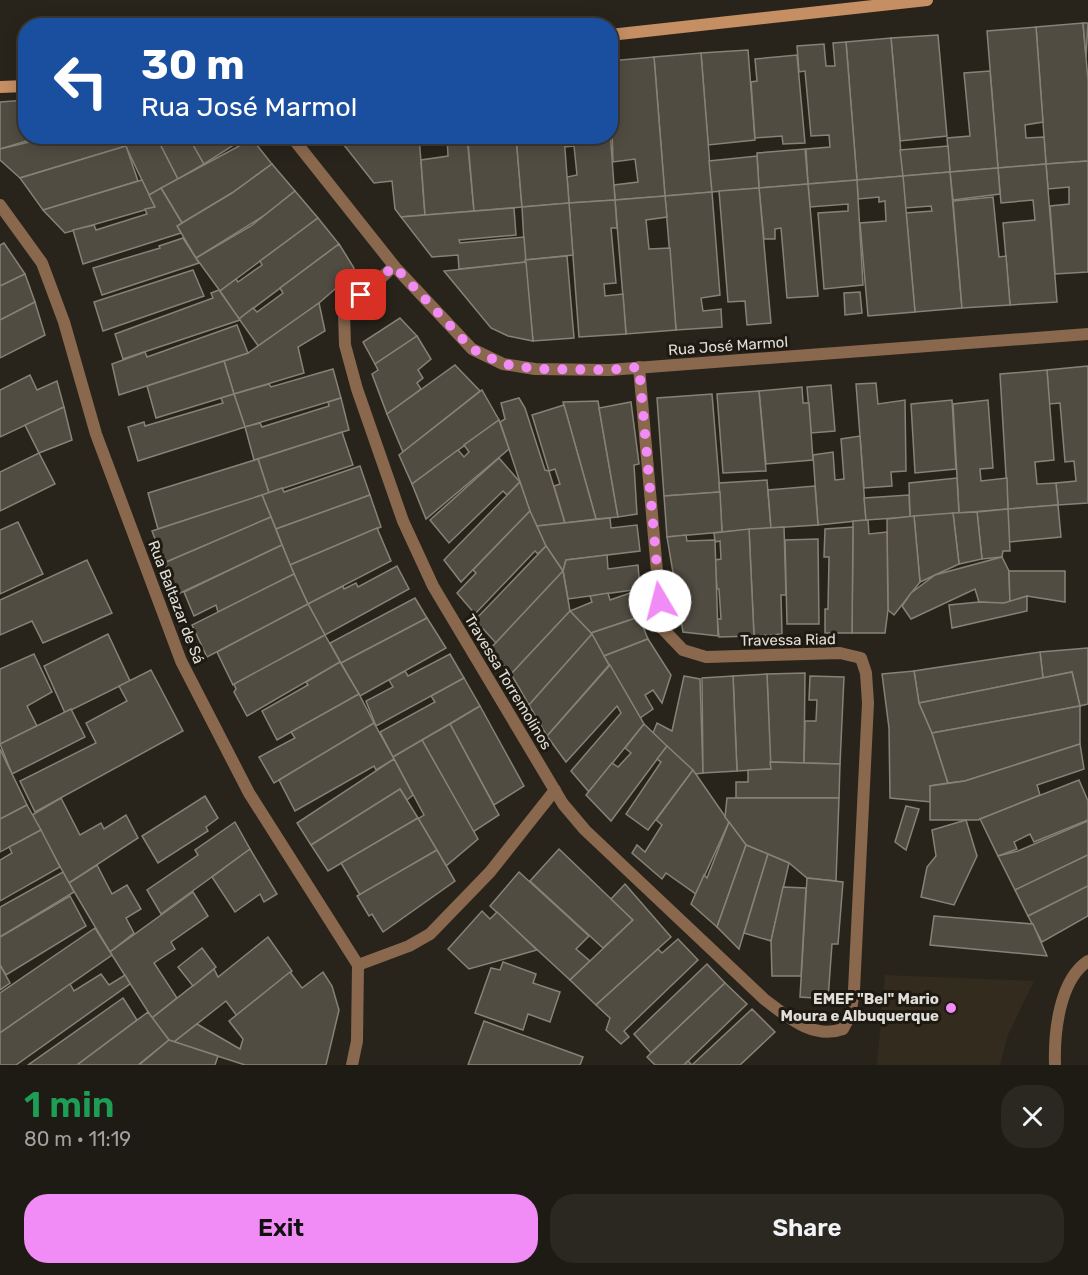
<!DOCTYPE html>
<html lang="en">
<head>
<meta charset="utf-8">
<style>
	body { margin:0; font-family:Rubik,sans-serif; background:#2b2822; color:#f1f3f6; height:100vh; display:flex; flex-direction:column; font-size:22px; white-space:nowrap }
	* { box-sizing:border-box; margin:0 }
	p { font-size:20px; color:#a1a1a0 }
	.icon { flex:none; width:33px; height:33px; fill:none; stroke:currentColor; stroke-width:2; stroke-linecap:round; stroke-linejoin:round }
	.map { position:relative; height:1065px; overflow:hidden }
	.drawer { display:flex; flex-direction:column; background:#1e1b14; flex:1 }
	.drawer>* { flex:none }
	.hud { position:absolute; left:18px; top:18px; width:600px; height:126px; border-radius:24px; box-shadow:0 3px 15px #0003,0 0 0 2px #3c3934; background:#1a4fa0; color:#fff; overflow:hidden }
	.pin { position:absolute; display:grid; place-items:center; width:51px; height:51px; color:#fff; margin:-26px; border-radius:12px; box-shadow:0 3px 9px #0006 }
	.me { position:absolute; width:66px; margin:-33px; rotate:352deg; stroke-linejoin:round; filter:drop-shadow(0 0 4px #0008) }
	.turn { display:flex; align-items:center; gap:21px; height:126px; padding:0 24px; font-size:27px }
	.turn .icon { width:78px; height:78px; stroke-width:2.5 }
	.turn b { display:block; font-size:42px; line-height:51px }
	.round { display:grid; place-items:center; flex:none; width:63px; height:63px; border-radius:24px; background:#2b2822 }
	.overview { display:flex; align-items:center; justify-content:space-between; height:102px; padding:0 24px }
	h1 { font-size:36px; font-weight:600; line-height:45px; color:#1e9e55 }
	.button { display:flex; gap:12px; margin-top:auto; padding:12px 24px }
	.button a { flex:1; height:69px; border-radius:24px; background:#f18bf5; color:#111; font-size:24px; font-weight:600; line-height:69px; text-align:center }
	.button a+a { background:#2b2822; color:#f1f3f6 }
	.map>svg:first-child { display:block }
	.built { fill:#332b1d }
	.building { fill:#514c42; stroke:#878277; stroke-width:1.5 }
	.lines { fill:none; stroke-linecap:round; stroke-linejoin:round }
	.lane { stroke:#8a684e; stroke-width:12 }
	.street { stroke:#8a684e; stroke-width:12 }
	.secondary { stroke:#c58e63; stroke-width:12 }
	.route { stroke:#f18bf5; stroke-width:10; stroke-dasharray:0 18 }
	.poi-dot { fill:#f18bf5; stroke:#1e1a12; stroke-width:2 }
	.labels { text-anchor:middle; stroke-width:6; stroke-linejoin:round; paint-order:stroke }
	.street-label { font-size:15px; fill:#e0ded8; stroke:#1e1a12 }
	.poi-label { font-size:15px; font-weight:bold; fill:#e0ded8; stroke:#1e1a12; text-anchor:end }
</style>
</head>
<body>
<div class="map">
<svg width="1088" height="1065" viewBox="0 0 1088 1065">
	<rect width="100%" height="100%" fill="#28241b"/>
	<polygon class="built" points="885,975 1034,981 1008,1035 1000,1065 877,1065"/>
	<g class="building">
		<polygon points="1083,23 1088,80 1088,161 1046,164 1036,27"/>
		<polygon points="1083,23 1088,23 1086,57"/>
		<polygon points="1036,27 1043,122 1025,125 1026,138 1044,137 1046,164 998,168 987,31"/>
		<polygon points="938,35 947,136 900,141 891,38"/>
		<polygon points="891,38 903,176 857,180 846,42"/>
		<polygon points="846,42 857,180 808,184 806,149 830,147 829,135 811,136 805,71 799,72 797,46 824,44 826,66 835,66 833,43"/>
		<polygon points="748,50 755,140 708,145 701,53"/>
		<polygon points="701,53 712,192 665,196 654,57"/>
		<polygon points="797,55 805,143 783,144 782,136 755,138 751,82 757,81 755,59"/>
		<polygon points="654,57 665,196 615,200 614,185 638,182 635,159 613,162 610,61"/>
		<polygon points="990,71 998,168 950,172 947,138 970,136 964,73"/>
		<polygon points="26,100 26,136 43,136 0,149 0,102"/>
		<polygon points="610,130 615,200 569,203 567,177 577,175 574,146 565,147 564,136 610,136"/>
		<polygon points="54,136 121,136 126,146 20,178 0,160 0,149"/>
		<polygon points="121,136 156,136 178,179 149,195"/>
		<polygon points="156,136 188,136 204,164 178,179"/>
		<polygon points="188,136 248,136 204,164"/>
		<polygon points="338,136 390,136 390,139 344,145"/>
		<polygon points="419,136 439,136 440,143 420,144"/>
		<polygon points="419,136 425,215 401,217 395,209 392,181 374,183 344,145"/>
		<polygon points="447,136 467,136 474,211 425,215 421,160 448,156"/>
		<polygon points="485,136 516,136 522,207 474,211 468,142 485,141"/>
		<polygon points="516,136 564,136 569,203 522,207"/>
		<polygon points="252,139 272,164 232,193 182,223 161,188"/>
		<polygon points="126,146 138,181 43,210 20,178"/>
		<polygon points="948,146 950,172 903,176 900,150"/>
		<polygon points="805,149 808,184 759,188 757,153"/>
		<polygon points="757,156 759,188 712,192 709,161"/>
		<polygon points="1088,161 1088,272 1055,274 1050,206 1069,204 1069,187 1048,189 1046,164"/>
		<polygon points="272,164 295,191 265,215 196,258 177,226 232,193"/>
		<polygon points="1046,164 1057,302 1010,305 1003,223 1035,220 1033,200 1001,203 998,168"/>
		<polygon points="998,168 1000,194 953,200 950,172"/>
		<polygon points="950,172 962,308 915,312 906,213 932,211 931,206 905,208 903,176"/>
		<polygon points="903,176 915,312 868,316 860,223 886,221 885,201 879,202 879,197 858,199 857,180"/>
		<polygon points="142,180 155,207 65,233 43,210"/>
		<polygon points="857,180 863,285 824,289 818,213 848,211 848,204 810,207 808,184"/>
		<polygon points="808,184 818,296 787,298 781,228 775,229 775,239 764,239 759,188"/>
		<polygon points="161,188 182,223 177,226 181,233 83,264 73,230 94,225 96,230 147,214 145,209 155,207 149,195"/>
		<polygon points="759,188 771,323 747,325 745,301 728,302 719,191"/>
		<polygon points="295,191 318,218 220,291 196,258 251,226"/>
		<polygon points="712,192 720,295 701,298 703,311 721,309 722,327 676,330 665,196"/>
		<polygon points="665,196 667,217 646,220 649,249 670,248 676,330 626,334 615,200"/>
		<polygon points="993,197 999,257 1006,256 1010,305 962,308 953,201"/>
		<polygon points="615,200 617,228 611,228 616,283 604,284 605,296 623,294 626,334 579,337 569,203"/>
		<polygon points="569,203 573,255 525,260 522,207"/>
		<polygon points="514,208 516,235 459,240 460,243 524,237 526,262 459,269 458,255 432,257 401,217"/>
		<polygon points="318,218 339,244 239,319 220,291 236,279 238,282 262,265 260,261"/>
		<polygon points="183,238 199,263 102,295 93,268 160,248 159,246"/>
		<polygon points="4,243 25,274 0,286 0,245"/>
		<polygon points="339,244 354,268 351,275 319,303 259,347 239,319 253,308 257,312 283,293 280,288"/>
		<polygon points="567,256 574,338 533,341 525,260"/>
		<polygon points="526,262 533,341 508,336 491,328 444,271"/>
		<polygon points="193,270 204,296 103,331 94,302"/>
		<polygon points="25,274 35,302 0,320 0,286"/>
		<polygon points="219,290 240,320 123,359 115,334 213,298 211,293"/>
		<polygon points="860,292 862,313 845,315 844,293"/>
		<polygon points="35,302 45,335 0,358 0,320"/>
		<polygon points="319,303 325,331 298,347 304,373 234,394 224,361 248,353"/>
		<polygon points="400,318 417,336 375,364 363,342"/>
		<polygon points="237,325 248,353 119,395 112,364 145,352 147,357"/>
		<polygon points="417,336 431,359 418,370 423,378 417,383 421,389 387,414 372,374 378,370 375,364"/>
		<polygon points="224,361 234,394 156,418 147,386"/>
		<polygon points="455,365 480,391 403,452 387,414"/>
		<polygon points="1088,366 1088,503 1058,505 1056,483 1076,481 1074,461 1065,462 1060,403 1049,404 1047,370"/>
		<polygon points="333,369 341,398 245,427 234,394 269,384 271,387"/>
		<polygon points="1047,370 1054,460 1035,462 1037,484 1056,483 1058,505 1008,509 1000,374"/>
		<polygon points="30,375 37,390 57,381 64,407 0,437 0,390"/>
		<polygon points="876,383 878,404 905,400 906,471 891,472 892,486 864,488 856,384"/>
		<polygon points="831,385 835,431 811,433 807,387"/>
		<polygon points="802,387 803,403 809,403 813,460 766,464 759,391"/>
		<polygon points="482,390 499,420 412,484 399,455"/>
		<polygon points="759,391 766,471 723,473 717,394"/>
		<polygon points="234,394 245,427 138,461 128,427 144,422 145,426 223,403 221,398"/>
		<polygon points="712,394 720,492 664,496 657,398"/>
		<polygon points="341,398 349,430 254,460 245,427 260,423 262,427 329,406 328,402"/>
		<polygon points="519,398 525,408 545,470 549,471 565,523 537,526 530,512 500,422 505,419 501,403"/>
		<polygon points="952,400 956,469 915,473 911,404"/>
		<polygon points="988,400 993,468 980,469 981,481 1007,478 1008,509 959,513 953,404"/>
		<polygon points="598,401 618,517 596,519 563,402"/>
		<polygon points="631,402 639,464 634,465 637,514 618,517 599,408"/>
		<polygon points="564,405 596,519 565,523 554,486 560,484 555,469 549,471 532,415"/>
		<polygon points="64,407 72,440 39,453 25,425"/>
		<polygon points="499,420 509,449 426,519 412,484 458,450 464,457 469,452 464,445"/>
		<polygon points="342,432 353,465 269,493 258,459"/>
		<polygon points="860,436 866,520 818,525 813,455 833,452 835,480 844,479 841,439"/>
		<polygon points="39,453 55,484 0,511 0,472"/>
		<polygon points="499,458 520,482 507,495 503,491 449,543 430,520"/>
		<polygon points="258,459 269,493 158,529 148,493"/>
		<polygon points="360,466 370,495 276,529 262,495 282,488 284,492"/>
		<polygon points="957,478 959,513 910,517 909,483"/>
		<polygon points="767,480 771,528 722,532 719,483"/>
		<polygon points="520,482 530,511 461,582 444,560"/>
		<polygon points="815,486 818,525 771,528 768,490"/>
		<polygon points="720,492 722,532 667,537 664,496"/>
		<polygon points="262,495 271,517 164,563 152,531"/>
		<polygon points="370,495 381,527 290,565 276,529"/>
		<polygon points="909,495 910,517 866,520 864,498"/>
		<polygon points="1058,505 1061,537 1009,542 1008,509"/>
		<polygon points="1008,509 1010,551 1003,551 1002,557 982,559 977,512"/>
		<polygon points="530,511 546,546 538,554 535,551 475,614 457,593 476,573 473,570"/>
		<polygon points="977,512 982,559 959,564 953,513"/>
		<polygon points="953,513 959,564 920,582 914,516"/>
		<polygon points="914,516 920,582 894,615 888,610 887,519"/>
		<polygon points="271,517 282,545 178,594 164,563"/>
		<polygon points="610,518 611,528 637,525 640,551 566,560 563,571 546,546 537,526"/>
		<polygon points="868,520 869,534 887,532 888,610 885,633 852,633 853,521"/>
		<polygon points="18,522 43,574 0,594 0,530"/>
		<polygon points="784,527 786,595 781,595 782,634 754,636 749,529"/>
		<polygon points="853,527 852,633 825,633 825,609 828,609 829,557 824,557 825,529"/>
		<polygon points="377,528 391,561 308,604 290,565"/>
		<polygon points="749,529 754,636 719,637 717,619 721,619 719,589 717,589 715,560 721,559 720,541 715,542 714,533"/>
		<polygon points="686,535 687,541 715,540 718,636 683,632 667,537"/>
		<polygon points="818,539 819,624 787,624 785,540"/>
		<polygon points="282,545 294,574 218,612 216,605 194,616 184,592"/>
		<polygon points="546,546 563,571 496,643 475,620"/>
		<polygon points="607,555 608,569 638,565 640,589 568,599 563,571 566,560"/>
		<polygon points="1002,557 1009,571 1010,604 979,602 975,589 911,619 902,606 911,593 935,575"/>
		<polygon points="87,560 112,613 43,643 32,621 0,635 0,600"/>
		<polygon points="397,566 409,589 325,635 308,604 343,586 344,589 356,583 358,587"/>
		<polygon points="563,571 570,611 511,674 489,650"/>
		<polygon points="1009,571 1065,571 1065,602 1027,596 1010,604"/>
		<polygon points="294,574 308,604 207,657 192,625"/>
		<polygon points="633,592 639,617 591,633 570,611 592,602 590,596 608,593 610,600"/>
		<polygon points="1027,596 1027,611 952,628 949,605 979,602 1004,603"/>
		<polygon points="415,598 427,618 341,663 330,643"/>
		<polygon points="308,604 325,635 233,685 217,652"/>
		<polygon points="570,611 592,634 529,705 511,674"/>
		<polygon points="639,617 648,639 604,656 591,633"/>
		<polygon points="427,618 446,648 360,696 341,663"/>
		<polygon points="108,634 130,681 65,713 44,666"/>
		<polygon points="592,634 609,665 547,736 529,705"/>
		<polygon points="325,635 340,662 247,716 234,692 236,689 234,684"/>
		<polygon points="648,639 671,675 662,703 653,690 645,695 653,709 640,718 604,656"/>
		<polygon points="1088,648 1088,704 1080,706 1072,672 1043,678 1040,652"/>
		<polygon points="1040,652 1043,678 919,703 914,671"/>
		<polygon points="34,654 52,692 27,706 37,726 0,744 0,669"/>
		<polygon points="450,654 464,678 376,726 366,701 393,687 389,680 405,671 408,676"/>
		<polygon points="340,662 359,694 277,740 262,711 308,685 306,682"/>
		<polygon points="610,665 644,724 589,792 571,771 621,713 617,706 566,762 547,736"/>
		<polygon points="151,670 183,731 35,812 20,781 96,743 86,723 127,701 119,686"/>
		<polygon points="914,671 919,703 932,733 948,783 930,786 931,802 890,798 889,728 882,674"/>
		<polygon points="1072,672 1080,706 932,733 919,703"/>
		<polygon points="805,673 804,763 770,762 767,674"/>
		<polygon points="767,674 771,769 737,771 733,676"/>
		<polygon points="684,676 700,679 703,773 695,774 653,733 657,723 672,731"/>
		<polygon points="733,676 737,771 703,773 702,678"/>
		<polygon points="810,676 844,677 840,764 804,763 805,721 816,721 817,700 809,700"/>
		<polygon points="464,678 480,706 393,757 380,732 435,702 431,696"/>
		<polygon points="359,694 374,723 274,783 259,757 295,738 291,732"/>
		<polygon points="480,706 524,786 494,805 450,724"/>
		<polygon points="1080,706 1080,744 965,781 948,783 932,733"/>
		<polygon points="71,709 85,737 12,774 0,744"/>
		<polygon points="374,723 394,759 376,770 374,766 295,811 279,780"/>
		<polygon points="450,724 499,815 473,832 422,740"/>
		<polygon points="644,724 667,746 611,821 586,795 612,763 618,767 631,753 625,748"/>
		<polygon points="422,740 478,839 446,866 418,819 424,815 393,757"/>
		<polygon points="1080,744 1084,769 1037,785 1040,795 978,820 930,820 930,786 965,781"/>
		<polygon points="667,746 693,770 648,830 626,814 661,762 657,759"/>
		<polygon points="0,749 27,805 0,819"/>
		<polygon points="394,759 413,795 407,800 400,789 311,845 297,823"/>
		<polygon points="770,762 840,764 839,798 736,798 736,782 748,782 748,770 771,769"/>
		<polygon points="693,770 729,822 696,894 666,873 662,879 632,853 637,845 645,852 662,825 656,820"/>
		<polygon points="1079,780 1088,801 1088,820 1034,842 1030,834 1014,842 1017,849 998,856 980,819"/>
		<polygon points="400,789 418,818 328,871 311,845"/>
		<polygon points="205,796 218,818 206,827 208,831 158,863 142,836"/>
		<polygon points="61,798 80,835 101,823 104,829 126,815 138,838 69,883 32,815"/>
		<polygon points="727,798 839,798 836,881 807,878 789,863 746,845 725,817"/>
		<polygon points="27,805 41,830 0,852 0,819"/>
		<polygon points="906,806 919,809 906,850 895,842"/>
		<polygon points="418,818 437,850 360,895 341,863"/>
		<polygon points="966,820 977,856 954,905 921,897 927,867 936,856 932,830"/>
		<polygon points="1088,821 1088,855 1015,890 998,856 1018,851"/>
		<polygon points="235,822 250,849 161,914 147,890 198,855 195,850"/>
		<polygon points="729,822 746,845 717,927 691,904 704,875 707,878"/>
		<polygon points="41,830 60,867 0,901 0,860 12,853 9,847"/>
		<polygon points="746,845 768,854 739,949 717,927"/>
		<polygon points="250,849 277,894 264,902 260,894 235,912 212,877"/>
		<polygon points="559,849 633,920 603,948 530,881"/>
		<polygon points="437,850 455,881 383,932 372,914 369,916 357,896"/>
		<polygon points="768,854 789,863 771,941 744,933"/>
		<polygon points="1088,855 1088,886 1028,916 1015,890"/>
		<polygon points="97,865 112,894 127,885 141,909 126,918 134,933 110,952 69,883"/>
		<polygon points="63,872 74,892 0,937 0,907"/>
		<polygon points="519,872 589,936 576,949 590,961 570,980 490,906"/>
		<polygon points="807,878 843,882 838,944 832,944 828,999 800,997"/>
		<polygon points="625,884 671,937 596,1005 570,980 633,920 611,899"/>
		<polygon points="1088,886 1088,916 1042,942 1028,916"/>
		<polygon points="783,887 806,888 801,976 772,976 771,941"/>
		<polygon points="193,892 208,916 171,942 175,949 154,963 177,998 152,1018 110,952"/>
		<polygon points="70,896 86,926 6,975 0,965 0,937"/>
		<polygon points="482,911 490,919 497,912 537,950 469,969 448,949"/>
		<polygon points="934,916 1033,924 1047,956 930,945"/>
		<polygon points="95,928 112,955 0,1033 0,993"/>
		<polygon points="268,937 292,971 237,1016 226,1001 174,1042 169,1040 152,1018 214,969 218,977"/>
		<polygon points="678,939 698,960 624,1031 629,1037 621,1044 606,1030 610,1018 596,1005 658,949 662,953"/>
		<polygon points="202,948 216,967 193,986 178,967"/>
		<polygon points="503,962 536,974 533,983 560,992 550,1022 528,1014 523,1030 475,1013 491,968 500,970"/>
		<polygon points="707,964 725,983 651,1053 634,1034"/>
		<polygon points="0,965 10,983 0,990"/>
		<polygon points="290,972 302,988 323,972 332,986 339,1010 326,1065 245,1065 174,1042 197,1024 240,1049 243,1039 229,1021"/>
		<polygon points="101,974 109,985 125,975 130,984 16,1065 0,1065 0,1033 70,984 74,991"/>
		<polygon points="725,983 747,1004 684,1065 655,1065 647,1057"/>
		<polygon points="123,998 137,1020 77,1065 28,1065"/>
		<polygon points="752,1009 775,1032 740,1065 684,1065 688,1061 692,1065"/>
		<polygon points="148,1012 169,1040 138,1065 77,1065"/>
		<polygon points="484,1021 583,1057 580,1065 468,1065"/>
		<polygon points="169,1040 218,1056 215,1065 139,1065"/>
	</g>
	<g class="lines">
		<g class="lane">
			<path d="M394 266 344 313 345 345 357 389 403 521 433 586 563 804 585 830 764 999C787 1016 812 1040 843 1029L850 1016 854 990 868 703 866 673 861 658 840 653 706 657 683 650 662 628 639 367"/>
			<polyline points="358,965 409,946 430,934 490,872 555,790"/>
		</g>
		<g class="street">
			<polyline points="291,136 395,267 472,349 503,364 535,369 609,370 1088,334"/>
			<polyline points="0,205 42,263 64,322 96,434 181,661 249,793 358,965 357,1041 352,1065"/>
			<path d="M1055 1065C1054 1033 1059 980 1088 961"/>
		</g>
		<g class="secondary">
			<polyline points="610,35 927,0"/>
			<polyline points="0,87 26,86"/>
		</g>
	</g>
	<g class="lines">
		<polyline class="route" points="361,295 394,266 472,349 503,364 536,369 609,370 639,367 660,601"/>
	</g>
	<circle class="poi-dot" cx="951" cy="1008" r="6"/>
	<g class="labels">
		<g class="street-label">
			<text transform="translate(728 346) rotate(-4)" y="5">Rua José Marmol</text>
			<text transform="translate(176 602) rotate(69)" y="5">Rua Baltazar de Sá</text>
			<text transform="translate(788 640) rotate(-1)" y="5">Travessa Riad</text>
			<text transform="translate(508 682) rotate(59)" y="5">Travessa Torremolinos</text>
		</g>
		<g class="poi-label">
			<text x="939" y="1004">EMEF "Bel" Mario<tspan x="939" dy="17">Moura e Albuquerque</tspan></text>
		</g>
	</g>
</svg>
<div class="pin" style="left:361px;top:295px;background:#d93025"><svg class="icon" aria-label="arrive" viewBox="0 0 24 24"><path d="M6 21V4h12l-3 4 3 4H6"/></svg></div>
<svg class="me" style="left:660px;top:601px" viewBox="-20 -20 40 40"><circle r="19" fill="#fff"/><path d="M0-13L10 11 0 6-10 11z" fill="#f18bf5"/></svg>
<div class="hud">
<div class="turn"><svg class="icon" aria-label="left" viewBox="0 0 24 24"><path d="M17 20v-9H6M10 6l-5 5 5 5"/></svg><div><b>30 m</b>Rua José Marmol</div></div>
</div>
</div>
<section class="drawer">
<div class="overview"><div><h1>1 min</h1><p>80 m · 11:19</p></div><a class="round"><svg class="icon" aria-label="close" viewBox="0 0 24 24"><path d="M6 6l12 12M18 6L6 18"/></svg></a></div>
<div class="button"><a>Exit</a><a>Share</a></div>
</section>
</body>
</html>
